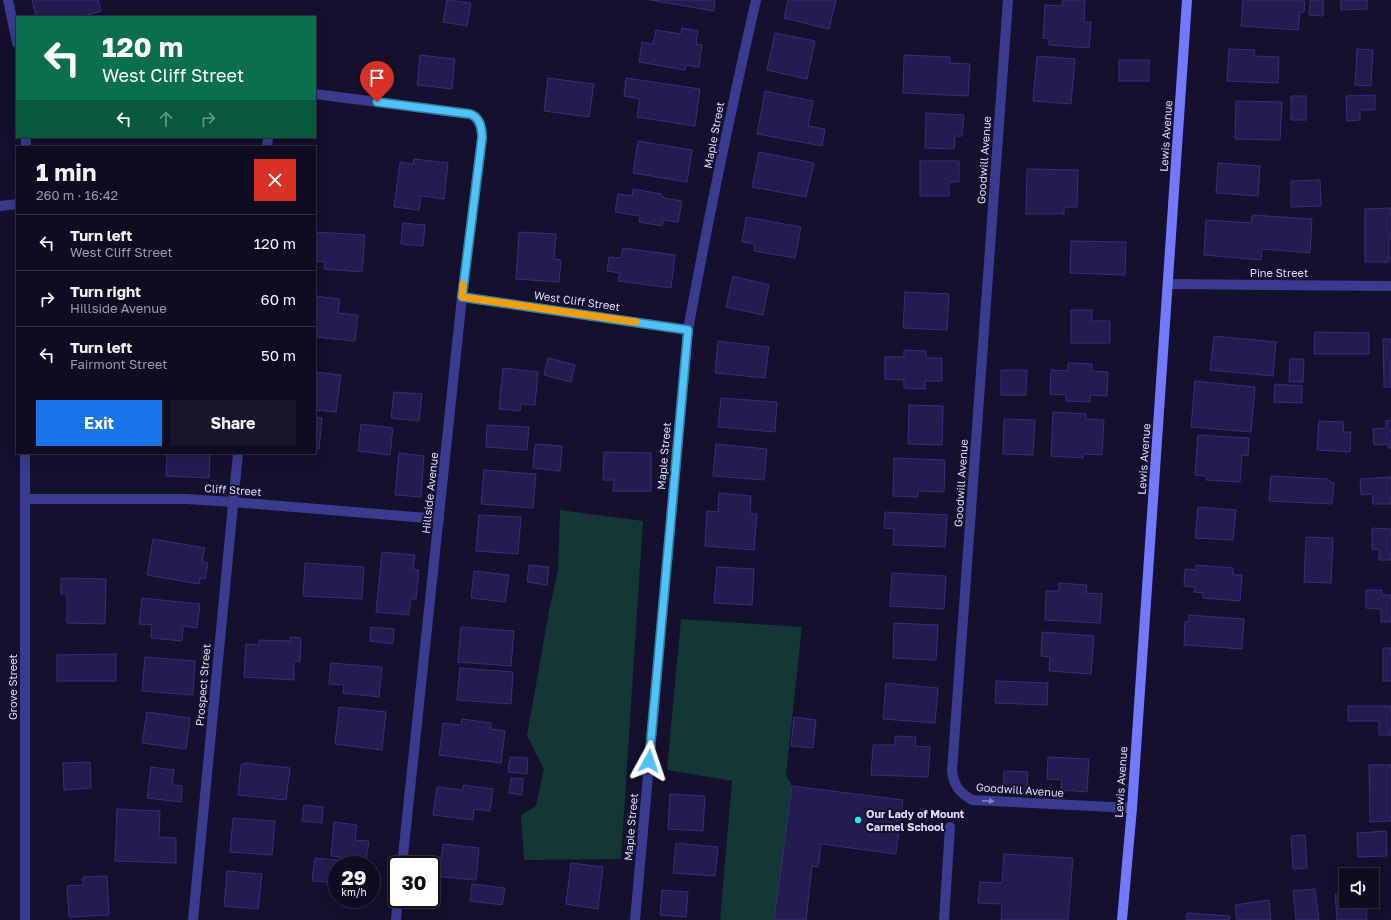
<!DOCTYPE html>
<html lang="en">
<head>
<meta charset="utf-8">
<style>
	body { margin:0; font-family:"Golos Text",sans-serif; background:#18152a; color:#f1f3f6; height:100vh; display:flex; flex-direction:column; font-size:15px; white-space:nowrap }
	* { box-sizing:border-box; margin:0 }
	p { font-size:13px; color:#9b9ba5 }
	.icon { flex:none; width:22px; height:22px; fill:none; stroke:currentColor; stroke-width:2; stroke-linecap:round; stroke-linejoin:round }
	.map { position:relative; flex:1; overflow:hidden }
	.details { position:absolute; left:16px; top:146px; width:300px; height:308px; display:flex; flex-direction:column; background:#0f0c22; border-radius:0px; box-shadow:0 4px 16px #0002,0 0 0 1px #2f2c40 }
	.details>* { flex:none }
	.hud { position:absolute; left:16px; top:16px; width:300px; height:122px; border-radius:0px; box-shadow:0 4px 16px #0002,0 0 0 1px #2f2c40; background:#0b6e4f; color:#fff; overflow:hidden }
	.controls { position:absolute; left:1339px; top:868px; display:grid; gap:8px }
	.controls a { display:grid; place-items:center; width:40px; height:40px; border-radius:0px; background:#0f0c22; box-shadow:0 4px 16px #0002,0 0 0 1px #2f2c40; font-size:20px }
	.speed { position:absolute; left:328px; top:856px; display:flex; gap:8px; font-size:20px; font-weight:700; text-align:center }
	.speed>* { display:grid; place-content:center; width:52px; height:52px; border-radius:50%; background:#0f0c22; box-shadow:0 4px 16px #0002,0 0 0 1px #2f2c40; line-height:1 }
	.speed small { font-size:10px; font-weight:400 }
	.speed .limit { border:2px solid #111; border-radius:6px; background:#fff; color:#111 }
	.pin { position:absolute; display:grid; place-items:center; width:34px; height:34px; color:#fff; margin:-41px -17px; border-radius:50% 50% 50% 0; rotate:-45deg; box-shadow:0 0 4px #0007 }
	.pin .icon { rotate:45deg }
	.me { position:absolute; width:44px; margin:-22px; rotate:5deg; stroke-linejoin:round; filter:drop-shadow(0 0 3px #0008) }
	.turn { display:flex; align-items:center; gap:14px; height:84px; padding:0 20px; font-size:18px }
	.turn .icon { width:52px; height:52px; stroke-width:2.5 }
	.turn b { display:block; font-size:28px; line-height:34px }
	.lanes { display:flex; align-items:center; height:38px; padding:0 20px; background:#0003; justify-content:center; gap:20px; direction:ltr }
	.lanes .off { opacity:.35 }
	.round { display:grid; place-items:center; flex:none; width:42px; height:42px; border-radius:0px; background:#18152a }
	.overview { display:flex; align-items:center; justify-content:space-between; height:68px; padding:0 20px }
	h1 { font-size:24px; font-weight:700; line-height:30px }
	.primary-button { display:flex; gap:8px; margin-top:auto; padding:8px 20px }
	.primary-button a { flex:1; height:46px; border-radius:0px; background:#1a73e8; color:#fff; font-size:16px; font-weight:700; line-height:46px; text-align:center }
	.primary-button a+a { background:#18152a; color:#f1f3f6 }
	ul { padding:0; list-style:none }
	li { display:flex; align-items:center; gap:12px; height:56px; padding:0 20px; border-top:1px solid #2f2c40 }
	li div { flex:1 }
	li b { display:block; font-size:15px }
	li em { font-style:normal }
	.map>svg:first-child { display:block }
	.green { fill:#133734 }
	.building { fill:#231c4f; stroke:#382d7c }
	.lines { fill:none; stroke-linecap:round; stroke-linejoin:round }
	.minor { stroke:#3a3b8e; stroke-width:10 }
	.tertiary { stroke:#3a3b8e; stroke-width:10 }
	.secondary { stroke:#7478ff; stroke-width:10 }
	.oneway { fill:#8484c1 }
	.route-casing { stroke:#337fa1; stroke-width:10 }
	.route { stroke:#4fc3f7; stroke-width:7 }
	.slow { stroke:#f59e0b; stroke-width:7 }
	.poi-dot { fill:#09f4ff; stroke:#14102d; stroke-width:1.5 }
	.labels { text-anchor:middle; stroke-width:4; stroke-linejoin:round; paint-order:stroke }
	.street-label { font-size:11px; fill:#dfddff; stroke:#14102d }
	.poi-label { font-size:11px; font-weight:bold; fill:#dfddff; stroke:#14102d; text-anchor:start }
</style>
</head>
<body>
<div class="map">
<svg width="1391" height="920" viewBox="0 0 1391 920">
	<rect width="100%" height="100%" fill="#14102d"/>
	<g class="green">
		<polygon points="560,510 643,521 621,859 524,860 521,815 536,806 544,769 527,735 549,611 558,570"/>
		<polygon points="681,619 802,627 786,775 792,786 774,920 720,920 732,781 667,770"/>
	</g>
	<g class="building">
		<polygon points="32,0 98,0 101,11 82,17 36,17"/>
		<polygon points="447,0 471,3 467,26 443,22"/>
		<polygon points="650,0 715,0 714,11"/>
		<polygon points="788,0 836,0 829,29 784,18"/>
		<polygon points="1063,0 1085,0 1084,22 1091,22 1089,48 1049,45 1049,39 1043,38 1045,5 1062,6"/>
		<polygon points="1243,0 1300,0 1300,1 1305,1 1304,12 1300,12 1298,30 1241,26"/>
		<polygon points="1310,0 1323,0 1323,16 1309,15"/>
		<polygon points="1341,0 1367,0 1367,9 1341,10"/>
		<polygon points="682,28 698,31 696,44 702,45 699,67 686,65 685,70 639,62 642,42 653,44 656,30 681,34"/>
		<polygon points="775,33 815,41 807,79 767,70"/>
		<polygon points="1229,49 1255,50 1254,56 1279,57 1278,83 1227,81"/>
		<polygon points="1357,49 1373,50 1371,86 1355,85"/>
		<polygon points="420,55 455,59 452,89 417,85"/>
		<polygon points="904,55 950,57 950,63 970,64 968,96 903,93"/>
		<polygon points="1037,56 1075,59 1071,104 1033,101"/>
		<rect x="1119" y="60" width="30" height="21"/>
		<polygon points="548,78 594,84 589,117 544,111"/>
		<polygon points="626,78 700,89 695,126 637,117 640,99 624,96"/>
		<polygon points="765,91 813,101 808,126 825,129 822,146 757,134"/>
		<polygon points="1375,95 1375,110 1360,110 1360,120 1347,121 1346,96"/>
		<rect x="1291" y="96" width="15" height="24"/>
		<polygon points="1236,101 1282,102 1280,140 1235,139"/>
		<polygon points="926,113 964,115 962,136 955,136 954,149 925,148"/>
		<polygon points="638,141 692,150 687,182 633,173"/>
		<polygon points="759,152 814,163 806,197 752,187"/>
		<polygon points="414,159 448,163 444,199 421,196 419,210 394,207 400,162 413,164"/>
		<polygon points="920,161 959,161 959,182 949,182 949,196 920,196"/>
		<polygon points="1218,163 1260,166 1258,196 1216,193"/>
		<polygon points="1027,169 1078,170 1077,207 1064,207 1064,214 1026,214"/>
		<polygon points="1320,180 1321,206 1291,207 1291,181"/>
		<polygon points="633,189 661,194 664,198 682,201 678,222 663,220 662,226 639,222 640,216 615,212 618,194 632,196"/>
		<polygon points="1391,208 1391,239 1389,239 1389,262 1365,262 1365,209"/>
		<polygon points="1252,215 1312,219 1310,253 1262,249 1261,260 1204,255 1206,220 1251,223"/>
		<polygon points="746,217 801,227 795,258 754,251 755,244 742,242"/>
		<polygon points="403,223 425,225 423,246 401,244"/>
		<polygon points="315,232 365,235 362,272 324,269 325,262 315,261"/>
		<polygon points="519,232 556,234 554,259 561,260 559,282 516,279"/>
		<polygon points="1071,241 1126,242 1125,275 1070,273"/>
		<polygon points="623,248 675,255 671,288 618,281 620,273 607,271 609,257 621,258"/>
		<polygon points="733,276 769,285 763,315 726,307"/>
		<polygon points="905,292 949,294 947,330 903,328"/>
		<polygon points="315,296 340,299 338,313 358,315 355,341 315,337"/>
		<polygon points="1071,310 1092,310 1092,321 1110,321 1110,343 1071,343"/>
		<polygon points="1315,332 1369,333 1369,354 1314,354"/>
		<polygon points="1214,336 1276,342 1273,376 1210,370"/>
		<polygon points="1383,339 1391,339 1391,387 1384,387"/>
		<polygon points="718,341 769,347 765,378 715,373"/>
		<polygon points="904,350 926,351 926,358 942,358 942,381 925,381 925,389 904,388 904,380 885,379 885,357 904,357"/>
		<polygon points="548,358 575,365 571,382 544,375"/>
		<polygon points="1290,359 1304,359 1303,382 1289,382"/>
		<polygon points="1068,363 1092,364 1092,371 1108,372 1107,396 1090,395 1090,402 1066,401 1066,395 1050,394 1051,370 1068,371"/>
		<polygon points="503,368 538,372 535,405 521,404 520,411 499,409"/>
		<polygon points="1001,370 1027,370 1026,395 1001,395"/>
		<polygon points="315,372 341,375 336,412 315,410"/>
		<polygon points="1195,381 1255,387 1251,432 1191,427"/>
		<polygon points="1275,384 1302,386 1302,403 1274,402"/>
		<polygon points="394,392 422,394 419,421 391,418"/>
		<polygon points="721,398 777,402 775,432 718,427"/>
		<polygon points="909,405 943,406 942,445 908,444"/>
		<polygon points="1053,412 1086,414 1086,419 1104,420 1102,455 1083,454 1083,458 1051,456"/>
		<polygon points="315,417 322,418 319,449 315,449"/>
		<polygon points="1004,419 1035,420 1033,455 1003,454"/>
		<polygon points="1391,420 1391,448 1388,448 1388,444 1374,445 1373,429 1386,428 1386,421"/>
		<polygon points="1319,421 1344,422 1343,432 1351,432 1350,452 1317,450"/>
		<polygon points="361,424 393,428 390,455 358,451"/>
		<polygon points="487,425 529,427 527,450 486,447"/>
		<polygon points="1198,435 1249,438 1248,456 1242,455 1240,482 1206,480 1206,476 1195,475"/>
		<polygon points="535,444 562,446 560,471 533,468"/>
		<polygon points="716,444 767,449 764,480 713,476"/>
		<polygon points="604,452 651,453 651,491 613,491 614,480 603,480"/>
		<polygon points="167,453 210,453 209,478 166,476"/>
		<polygon points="399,453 424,456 421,497 395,495"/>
		<polygon points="894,458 945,460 944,492 918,491 918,497 893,496"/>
		<polygon points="484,470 536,474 533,508 481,504"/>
		<polygon points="1271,476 1328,479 1330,482 1334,483 1332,504 1269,501"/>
		<polygon points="1391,477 1391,504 1373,504 1372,494 1361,495 1360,479"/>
		<polygon points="719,493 751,496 750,514 757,514 754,550 705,546 707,511 718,512"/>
		<polygon points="1198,507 1236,510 1233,540 1195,538"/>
		<polygon points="885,512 947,515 945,547 893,545 894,529 884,528"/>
		<polygon points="479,515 521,517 518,554 476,551"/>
		<polygon points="1372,528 1391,529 1391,560 1379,560 1379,550 1372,549"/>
		<polygon points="1306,537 1333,538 1331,583 1304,582"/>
		<polygon points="153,539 205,548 202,562 208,563 205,579 200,578 199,584 147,575"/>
		<polygon points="382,552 415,555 413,569 419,570 416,599 411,599 409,615 376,612"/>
		<polygon points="305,563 364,567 362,599 303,596"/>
		<polygon points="529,565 549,567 547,585 527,582"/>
		<polygon points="1196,565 1233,568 1233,575 1242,575 1240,601 1203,598 1203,593 1194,592 1195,587 1184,586 1185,569 1196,570"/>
		<polygon points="717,567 754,569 752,605 714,603"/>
		<polygon points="474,571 509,575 505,602 471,598"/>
		<polygon points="892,573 946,576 944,609 890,606"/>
		<polygon points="61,578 106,579 105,624 67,623 67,594 61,594"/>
		<polygon points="1059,583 1087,585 1086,593 1102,594 1100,623 1045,620 1046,591 1059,591"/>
		<polygon points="1366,590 1382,590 1382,595 1391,595 1391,622 1381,622 1381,609 1366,608"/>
		<polygon points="142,598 200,604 197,628 183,626 182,641 151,638 152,625 139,624"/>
		<polygon points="1189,615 1244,619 1242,649 1184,645 1185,621 1189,622"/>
		<polygon points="894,623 938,625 936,660 893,658"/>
		<polygon points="371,627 394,629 393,644 370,641"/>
		<polygon points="461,627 514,631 511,666 458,662"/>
		<polygon points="1042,632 1094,636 1091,674 1049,671 1050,657 1041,656"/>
		<polygon points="290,637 301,638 300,662 294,661 294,680 244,677 246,644 259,645 259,640 290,641"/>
		<rect x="1383" y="648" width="8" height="33"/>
		<polygon points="116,654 116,681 57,681 57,655"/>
		<polygon points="145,657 195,661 193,695 142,691"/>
		<polygon points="331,663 382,667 379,697 343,693 344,685 329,684"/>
		<polygon points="460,668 513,672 511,704 457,700"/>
		<polygon points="996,681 1048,683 1047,705 995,703"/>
		<polygon points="886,683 938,688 935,723 883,719"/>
		<polygon points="1348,706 1391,706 1391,735 1379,735 1379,721 1348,721"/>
		<polygon points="339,707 386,712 382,750 335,744"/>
		<polygon points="147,712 190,718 186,749 142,743"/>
		<polygon points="794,717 816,720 813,748 791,746"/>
		<polygon points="462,719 491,723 491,729 505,731 501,763 439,755 443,723 461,725"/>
		<polygon points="895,736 916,737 915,746 930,747 928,777 871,775 873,745 895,745"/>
		<polygon points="510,757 528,758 527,774 508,772"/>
		<polygon points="1048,757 1089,759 1087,792 1061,790 1062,780 1047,779"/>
		<polygon points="90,762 91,788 64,790 63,763"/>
		<polygon points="245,763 290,768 286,800 238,795 241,765"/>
		<polygon points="1369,765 1391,765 1391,821 1370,822"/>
		<polygon points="151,767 174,770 172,785 182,786 181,802 147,798"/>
		<polygon points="1004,771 1028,772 1027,790 1003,789"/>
		<polygon points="511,778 523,779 522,795 509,793"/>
		<polygon points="463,785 493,789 490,811 474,809 473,820 433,815 437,787 463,790"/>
		<polygon points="792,786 903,800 896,854 821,844 818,867 812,866 806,920 774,920"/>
		<polygon points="670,794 705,796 703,831 668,829"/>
		<polygon points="304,805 323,807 322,823 302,821"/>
		<polygon points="117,809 160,811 159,837 176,838 176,863 115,861"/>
		<polygon points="233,818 275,821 272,855 230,852"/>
		<polygon points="334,822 357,825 355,840 369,841 366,860 331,856"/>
		<polygon points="1386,831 1387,856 1358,857 1357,833"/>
		<polygon points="1305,835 1307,868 1293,869 1291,836"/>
		<polygon points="676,843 718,847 715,876 673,873"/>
		<polygon points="443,844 479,848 476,880 431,876 431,865 425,865 426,859 441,860"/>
		<polygon points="1004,854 1073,858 1068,920 1001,920 1002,904 978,903 980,882 1002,883"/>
		<polygon points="315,858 347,861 346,865 337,865 337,883 312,881"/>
		<polygon points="571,863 603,867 598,909 566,904"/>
		<polygon points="227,871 262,874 258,909 224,906"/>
		<polygon points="107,876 109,915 69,917 67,886 83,885 83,877"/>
		<polygon points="472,884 505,888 502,905 470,901"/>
		<polygon points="1315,889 1319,920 1296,920 1293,891"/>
		<polygon points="662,890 688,892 686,917 660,915"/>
		<polygon points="1346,893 1346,901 1366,901 1367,920 1337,920 1335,894"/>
		<polygon points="1269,900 1271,920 1237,920 1235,905"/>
		<polygon points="1187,913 1230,916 1229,920 1186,920"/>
	</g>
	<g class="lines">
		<g class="minor">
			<path d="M1008 0 952 771C954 786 959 792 972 800L1132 808"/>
			<path d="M315 94 470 114C480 118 482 128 482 138L462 297 402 865"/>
			<polyline points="267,147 268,137"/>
			<polyline points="1168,284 1391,286"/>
			<polyline points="462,297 688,330"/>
			<polyline points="25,453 25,920"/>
			<polyline points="25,499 186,499 233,502 439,519"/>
			<polyline points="193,920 238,453"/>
			<polyline points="396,920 398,899"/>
			<path d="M635 920 688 330C708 219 731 110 756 0"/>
			<polyline points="944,920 950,827"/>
		</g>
		<g class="tertiary">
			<polyline points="8,0 17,43"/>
			<polyline points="26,137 26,147"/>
			<polyline points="0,206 17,204"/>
		</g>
		<polyline class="secondary" points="1122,920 1132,808 1187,0"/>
	</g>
	<defs><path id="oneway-solid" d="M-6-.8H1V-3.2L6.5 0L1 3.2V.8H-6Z"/></defs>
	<use class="oneway" href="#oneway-solid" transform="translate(988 801) rotate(3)"/>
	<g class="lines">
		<g class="route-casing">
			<path id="route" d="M377 102 470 114C480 117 482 128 482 138L462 297 688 330 649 761"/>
		</g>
		<use href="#route" class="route"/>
		<polyline class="slow" points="463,284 462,297 636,322"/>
	</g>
	<circle class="poi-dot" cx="858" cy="820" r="4"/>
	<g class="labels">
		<g class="street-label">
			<text transform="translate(714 135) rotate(-79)" y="4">Maple Street</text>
			<text transform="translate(1166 136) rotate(-86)" y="4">Lewis Avenue</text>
			<text transform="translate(984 160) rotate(-86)" y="4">Goodwill Avenue</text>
			<text x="1279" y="277">Pine Street</text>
			<text transform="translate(577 301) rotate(8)" y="4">West Cliff Street</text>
			<text transform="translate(664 456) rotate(-85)" y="4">Maple Street</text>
			<text transform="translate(1144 459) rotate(-86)" y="4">Lewis Avenue</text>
			<text transform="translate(961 483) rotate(-86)" y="4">Goodwill Avenue</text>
			<text transform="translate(233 490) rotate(4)" y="4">Cliff Street</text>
			<text transform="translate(430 493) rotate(-84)" y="4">Hillside Avenue</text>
			<text transform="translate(203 685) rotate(-85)" y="4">Prospect Street</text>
			<text transform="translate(13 687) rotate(-90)" y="4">Grove Street</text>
			<text transform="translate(1121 782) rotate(-86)" y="4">Lewis Avenue</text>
			<text transform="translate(1020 790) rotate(4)" y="4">Goodwill Avenue</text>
			<text transform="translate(631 827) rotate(-85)" y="4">Maple Street</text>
		</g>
		<g class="poi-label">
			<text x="866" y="818">Our Lady of Mount<tspan x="866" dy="13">Carmel School</tspan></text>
		</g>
	</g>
</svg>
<div class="controls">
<a><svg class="icon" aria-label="sound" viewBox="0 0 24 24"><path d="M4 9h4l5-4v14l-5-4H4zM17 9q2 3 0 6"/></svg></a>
</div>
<div class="speed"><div>29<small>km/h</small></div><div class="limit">30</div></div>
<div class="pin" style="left:377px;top:102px;background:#d93025"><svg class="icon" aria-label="arrive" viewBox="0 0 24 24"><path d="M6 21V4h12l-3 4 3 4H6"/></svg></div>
<svg class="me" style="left:649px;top:761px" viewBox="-20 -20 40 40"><path d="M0-17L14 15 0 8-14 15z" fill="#4fc3f7" stroke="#fff" stroke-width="4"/></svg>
<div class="hud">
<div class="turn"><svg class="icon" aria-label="left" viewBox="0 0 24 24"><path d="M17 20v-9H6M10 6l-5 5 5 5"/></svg><div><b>120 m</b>West Cliff Street</div></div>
<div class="lanes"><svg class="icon" aria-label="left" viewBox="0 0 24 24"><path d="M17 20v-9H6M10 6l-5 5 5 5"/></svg><svg class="icon off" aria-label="ahead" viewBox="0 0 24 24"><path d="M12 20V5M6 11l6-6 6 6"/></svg><svg class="icon off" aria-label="right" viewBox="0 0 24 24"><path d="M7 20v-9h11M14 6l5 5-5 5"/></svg></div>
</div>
<section class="details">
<div class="overview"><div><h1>1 min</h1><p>260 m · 16:42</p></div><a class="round" style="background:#d93025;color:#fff"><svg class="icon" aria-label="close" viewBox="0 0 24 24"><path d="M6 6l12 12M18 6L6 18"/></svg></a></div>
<ul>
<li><svg class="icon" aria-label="left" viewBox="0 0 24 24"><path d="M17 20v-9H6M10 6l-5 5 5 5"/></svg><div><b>Turn left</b><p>West Cliff Street</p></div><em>120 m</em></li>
<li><svg class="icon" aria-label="right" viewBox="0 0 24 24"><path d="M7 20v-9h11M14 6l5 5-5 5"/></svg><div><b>Turn right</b><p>Hillside Avenue</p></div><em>60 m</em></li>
<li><svg class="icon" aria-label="left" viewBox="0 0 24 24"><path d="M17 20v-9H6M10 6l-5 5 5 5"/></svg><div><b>Turn left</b><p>Fairmont Street</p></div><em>50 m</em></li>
</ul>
<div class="primary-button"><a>Exit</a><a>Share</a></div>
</section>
</div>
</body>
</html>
